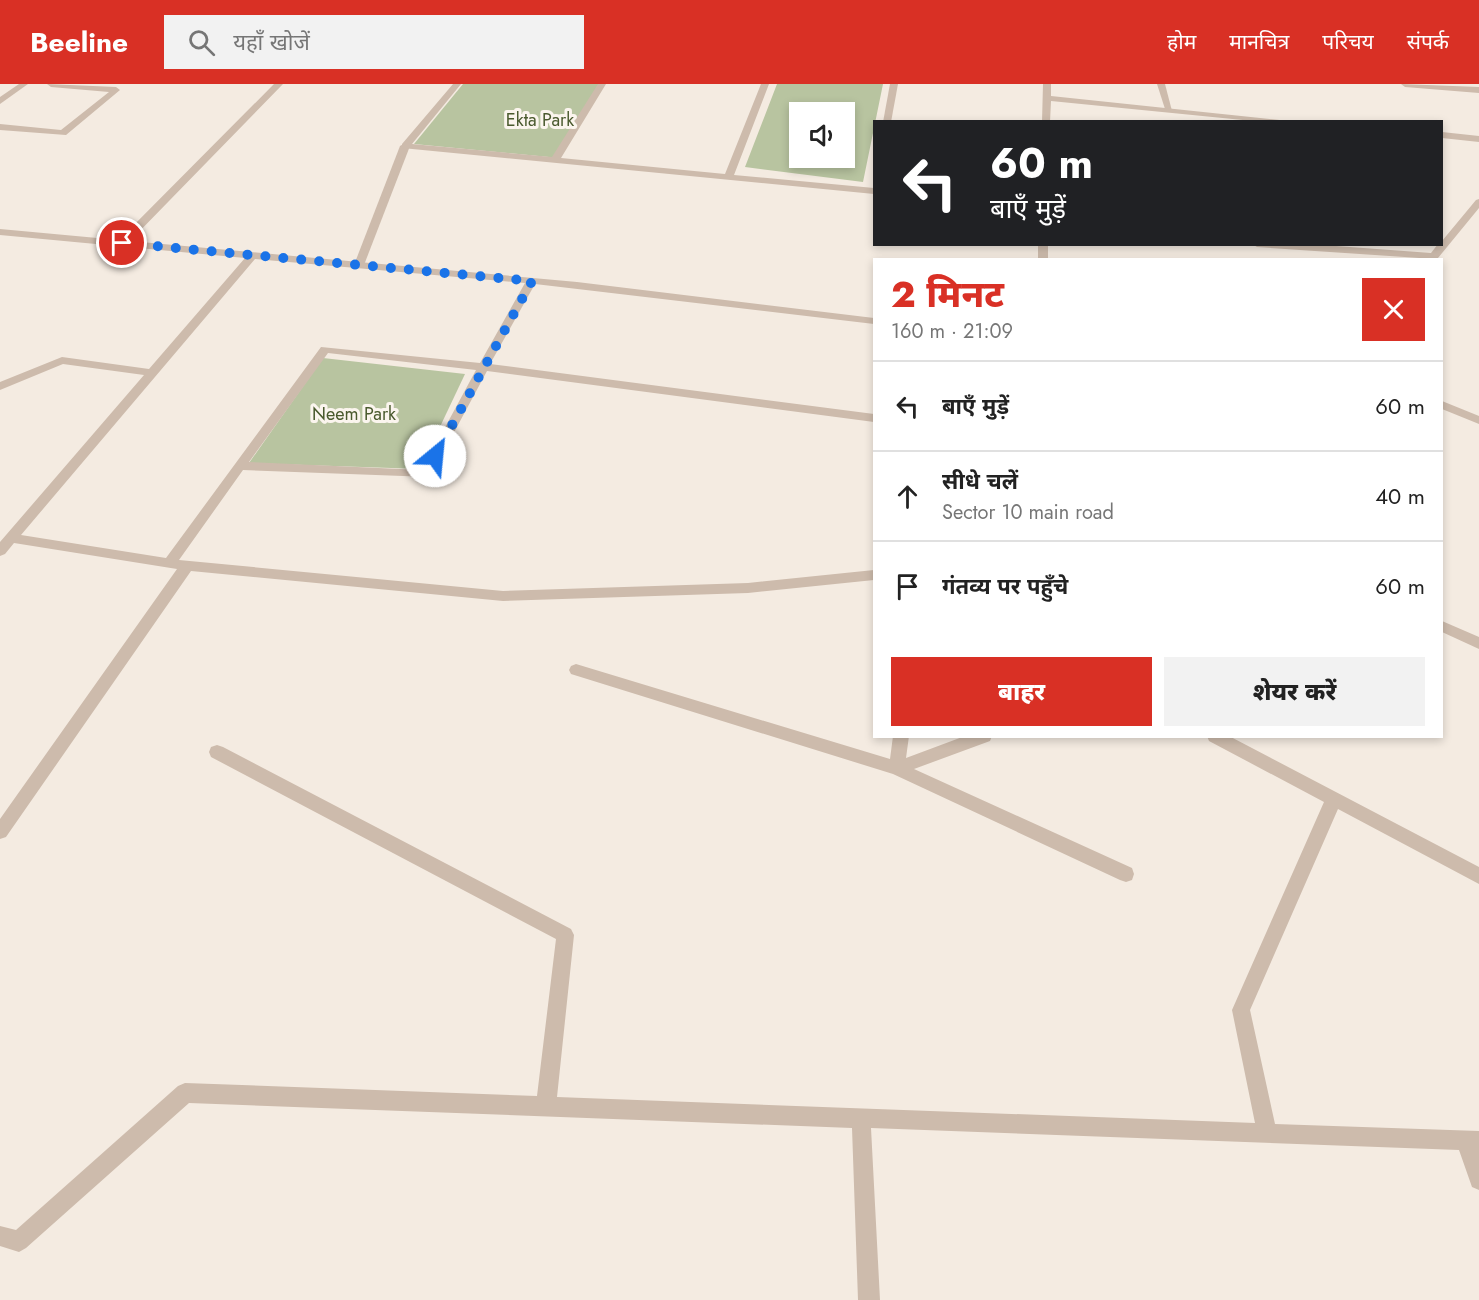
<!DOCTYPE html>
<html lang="hi">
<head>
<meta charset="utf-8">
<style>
	body { margin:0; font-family:Jost,"Noto Sans Devanagari",sans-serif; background:#f2f2f2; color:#222; height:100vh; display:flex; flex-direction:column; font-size:22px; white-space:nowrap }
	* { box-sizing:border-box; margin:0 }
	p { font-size:20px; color:#767676 }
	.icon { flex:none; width:33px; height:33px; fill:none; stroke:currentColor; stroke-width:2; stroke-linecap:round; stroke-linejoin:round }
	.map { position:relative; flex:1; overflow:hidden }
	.side { position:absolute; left:873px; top:174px; width:570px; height:480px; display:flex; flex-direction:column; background:#fff; border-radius:0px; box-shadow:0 3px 9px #0003 }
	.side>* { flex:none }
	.banner { position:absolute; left:873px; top:36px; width:570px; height:126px; border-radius:0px; box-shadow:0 3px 9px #0003; background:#202124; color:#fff; overflow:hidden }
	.fabs { position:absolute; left:789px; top:18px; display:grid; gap:12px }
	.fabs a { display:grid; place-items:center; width:66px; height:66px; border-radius:0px; background:#fff; box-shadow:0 3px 9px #0003; font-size:30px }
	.pin { position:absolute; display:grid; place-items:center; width:51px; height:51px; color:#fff; margin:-26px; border:3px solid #fff; border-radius:50%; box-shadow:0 2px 6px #0007 }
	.me { position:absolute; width:66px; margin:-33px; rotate:28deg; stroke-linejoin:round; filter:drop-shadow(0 0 4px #0008) }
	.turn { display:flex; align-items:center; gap:21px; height:126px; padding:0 18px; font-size:27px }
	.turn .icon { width:78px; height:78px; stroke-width:2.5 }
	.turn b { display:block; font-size:42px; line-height:51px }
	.round { display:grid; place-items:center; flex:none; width:63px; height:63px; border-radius:0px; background:#f2f2f2 }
	.summary { display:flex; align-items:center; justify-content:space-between; height:102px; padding:0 18px }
	h1 { font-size:36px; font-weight:800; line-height:45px; color:#d93025 }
	.cta { display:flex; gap:12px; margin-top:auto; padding:12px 18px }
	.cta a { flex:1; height:69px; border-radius:0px; background:#d93025; color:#fff; font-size:24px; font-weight:800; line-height:69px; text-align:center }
	.cta a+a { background:#f2f2f2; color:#222 }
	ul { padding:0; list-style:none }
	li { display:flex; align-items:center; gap:18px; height:90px; padding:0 18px; border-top:2px solid #e0e0e0 }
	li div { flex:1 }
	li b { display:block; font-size:22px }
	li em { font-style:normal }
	header { display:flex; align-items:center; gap:36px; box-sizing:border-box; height:84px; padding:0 30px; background:#d93025; color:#fff }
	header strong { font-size:28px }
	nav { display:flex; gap:33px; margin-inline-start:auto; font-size:21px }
	.search { width:420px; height:54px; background:#f2f2f2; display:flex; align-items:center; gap:15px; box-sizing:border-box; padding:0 21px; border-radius:0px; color:#767676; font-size:22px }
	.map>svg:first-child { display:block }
	.green { fill:#b8c4a0; fill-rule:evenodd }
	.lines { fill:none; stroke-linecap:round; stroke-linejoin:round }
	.service { fill:#cdbbac; fill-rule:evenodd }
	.minor { fill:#cdbbac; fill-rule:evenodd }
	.route { stroke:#1a73e8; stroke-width:10; stroke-dasharray:0 18 }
	.labels { text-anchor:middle; stroke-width:6; stroke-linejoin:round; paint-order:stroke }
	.far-park-label { font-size:18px; fill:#4a5a2e; stroke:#fbf5ee }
</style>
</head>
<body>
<header>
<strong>Beeline</strong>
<div class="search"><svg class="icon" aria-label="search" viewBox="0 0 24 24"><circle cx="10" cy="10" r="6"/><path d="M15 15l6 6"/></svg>यहाँ खोजें</div>
<nav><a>होम</a><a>मानचित्र</a><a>परिचय</a><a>संपर्क</a></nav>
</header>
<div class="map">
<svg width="1479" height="1216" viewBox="0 0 1479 1216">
	<rect width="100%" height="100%" fill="#f4ebe1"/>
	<g class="green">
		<polygon points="463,0 603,0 559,74 414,60"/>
		<path d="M777 0H883L863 98 745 83ZM844 28V74H800V28Z"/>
		<polygon points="323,274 465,290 420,385 249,379"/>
	</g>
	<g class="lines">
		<g class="service">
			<polygon points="1157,0 1165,0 1172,27 1165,25"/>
			<polygon points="405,59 410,62 364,181 355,183 354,181 400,62"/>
		</g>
		<g class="minor">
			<polygon points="19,0 28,0 0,20 0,13"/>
			<polygon points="47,0 116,3 120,6 66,51 0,46 0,40 61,46 109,8 51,3"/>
			<path d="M274 0H283L130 157 577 198 874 234V240L535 200 490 280 874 330V338L487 287 430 393 243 386 179 476 503 507 748 499 874 486V496L748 509 503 517 191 487 6 753 0 755V735L177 485 14 459 5 470 0 472V458L144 291 63 280 0 306V298L62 273 149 285 245 174 0 151V145L119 156ZM255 175 525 199 480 279 321 263 166 474 21 451ZM328 269 476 286 422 386 249 378Z"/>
			<polygon points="453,0 461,0 412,60 552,73 598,0 606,0 561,74 725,90 761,0 769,0 734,91 874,104 874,110 402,64 402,60"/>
			<polygon points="890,0 898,0 891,38 883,38"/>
			<polygon points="1043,0 1051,0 1051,12 1299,38 1263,38 1051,17 1050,38 1042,38"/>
			<polygon points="1401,0 1479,3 1479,9 1405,3"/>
			<polygon points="1442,48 1479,52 1479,58 1442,54"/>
			<polygon points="1479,115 1479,124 1438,174 1434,175 1257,163 1252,160 1309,160 1431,169 1438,160 1442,160 1442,157 1476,116"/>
			<rect x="1038" y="160" width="10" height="16"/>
			<polygon points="1442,317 1479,332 1479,340 1442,325"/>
			<polygon points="1442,537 1479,553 1479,565 1442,548"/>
			<polygon points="576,580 890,675 893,652 909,652 906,674 965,652 992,652 990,657 914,685 1132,784 1134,790 1132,796 1126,798 1120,796 893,690 571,590 569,586 571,582"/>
			<polygon points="1207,652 1229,652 1479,783 1479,800 1338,725 1250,926 1275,1040 1479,1047 1479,1106 1472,1103 1459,1066 871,1044 880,1216 858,1216 852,1044 189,1019 26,1164 19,1168 0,1162 0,1142 16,1146 178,1002 185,999 537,1012 556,855 211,673 209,668 211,663 217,661 223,663 571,845 574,851 557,1013 1255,1039 1232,926 1324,718 1209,657"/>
		</g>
	</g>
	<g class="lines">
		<polyline class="route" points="122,159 532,197 435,372"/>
	</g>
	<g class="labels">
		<g class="far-park-label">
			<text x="540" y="42">Ekta Park</text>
			<text x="354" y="336">Neem Park</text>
		</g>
	</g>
</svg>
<div class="fabs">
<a><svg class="icon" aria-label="sound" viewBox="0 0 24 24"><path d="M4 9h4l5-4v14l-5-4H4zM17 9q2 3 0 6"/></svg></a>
</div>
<div class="pin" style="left:122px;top:159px;background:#d93025"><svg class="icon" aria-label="arrive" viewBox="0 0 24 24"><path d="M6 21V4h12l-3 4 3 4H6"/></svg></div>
<svg class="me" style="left:435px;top:372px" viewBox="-20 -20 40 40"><circle r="19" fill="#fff"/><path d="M0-13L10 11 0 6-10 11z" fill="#1a73e8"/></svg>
<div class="banner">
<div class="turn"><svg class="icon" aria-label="left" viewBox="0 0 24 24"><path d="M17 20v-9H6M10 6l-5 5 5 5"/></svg><div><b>60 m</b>बाएँ मुड़ें</div></div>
</div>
<section class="side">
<div class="summary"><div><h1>2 मिनट</h1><p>160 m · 21:09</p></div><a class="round" style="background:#d93025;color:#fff"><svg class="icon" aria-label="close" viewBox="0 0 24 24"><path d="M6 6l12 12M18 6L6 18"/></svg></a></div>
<ul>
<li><svg class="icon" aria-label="left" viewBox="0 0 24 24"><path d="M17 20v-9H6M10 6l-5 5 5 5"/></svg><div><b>बाएँ मुड़ें</b></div><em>60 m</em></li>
<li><svg class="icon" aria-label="ahead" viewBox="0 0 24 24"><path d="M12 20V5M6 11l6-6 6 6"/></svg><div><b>सीधे चलें</b><p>Sector 10 main road</p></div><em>40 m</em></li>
<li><svg class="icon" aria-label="arrive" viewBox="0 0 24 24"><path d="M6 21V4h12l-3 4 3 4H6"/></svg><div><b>गंतव्य पर पहुँचे</b></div><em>60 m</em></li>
</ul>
<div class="cta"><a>बाहर</a><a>शेयर करें</a></div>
</section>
</div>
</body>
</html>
